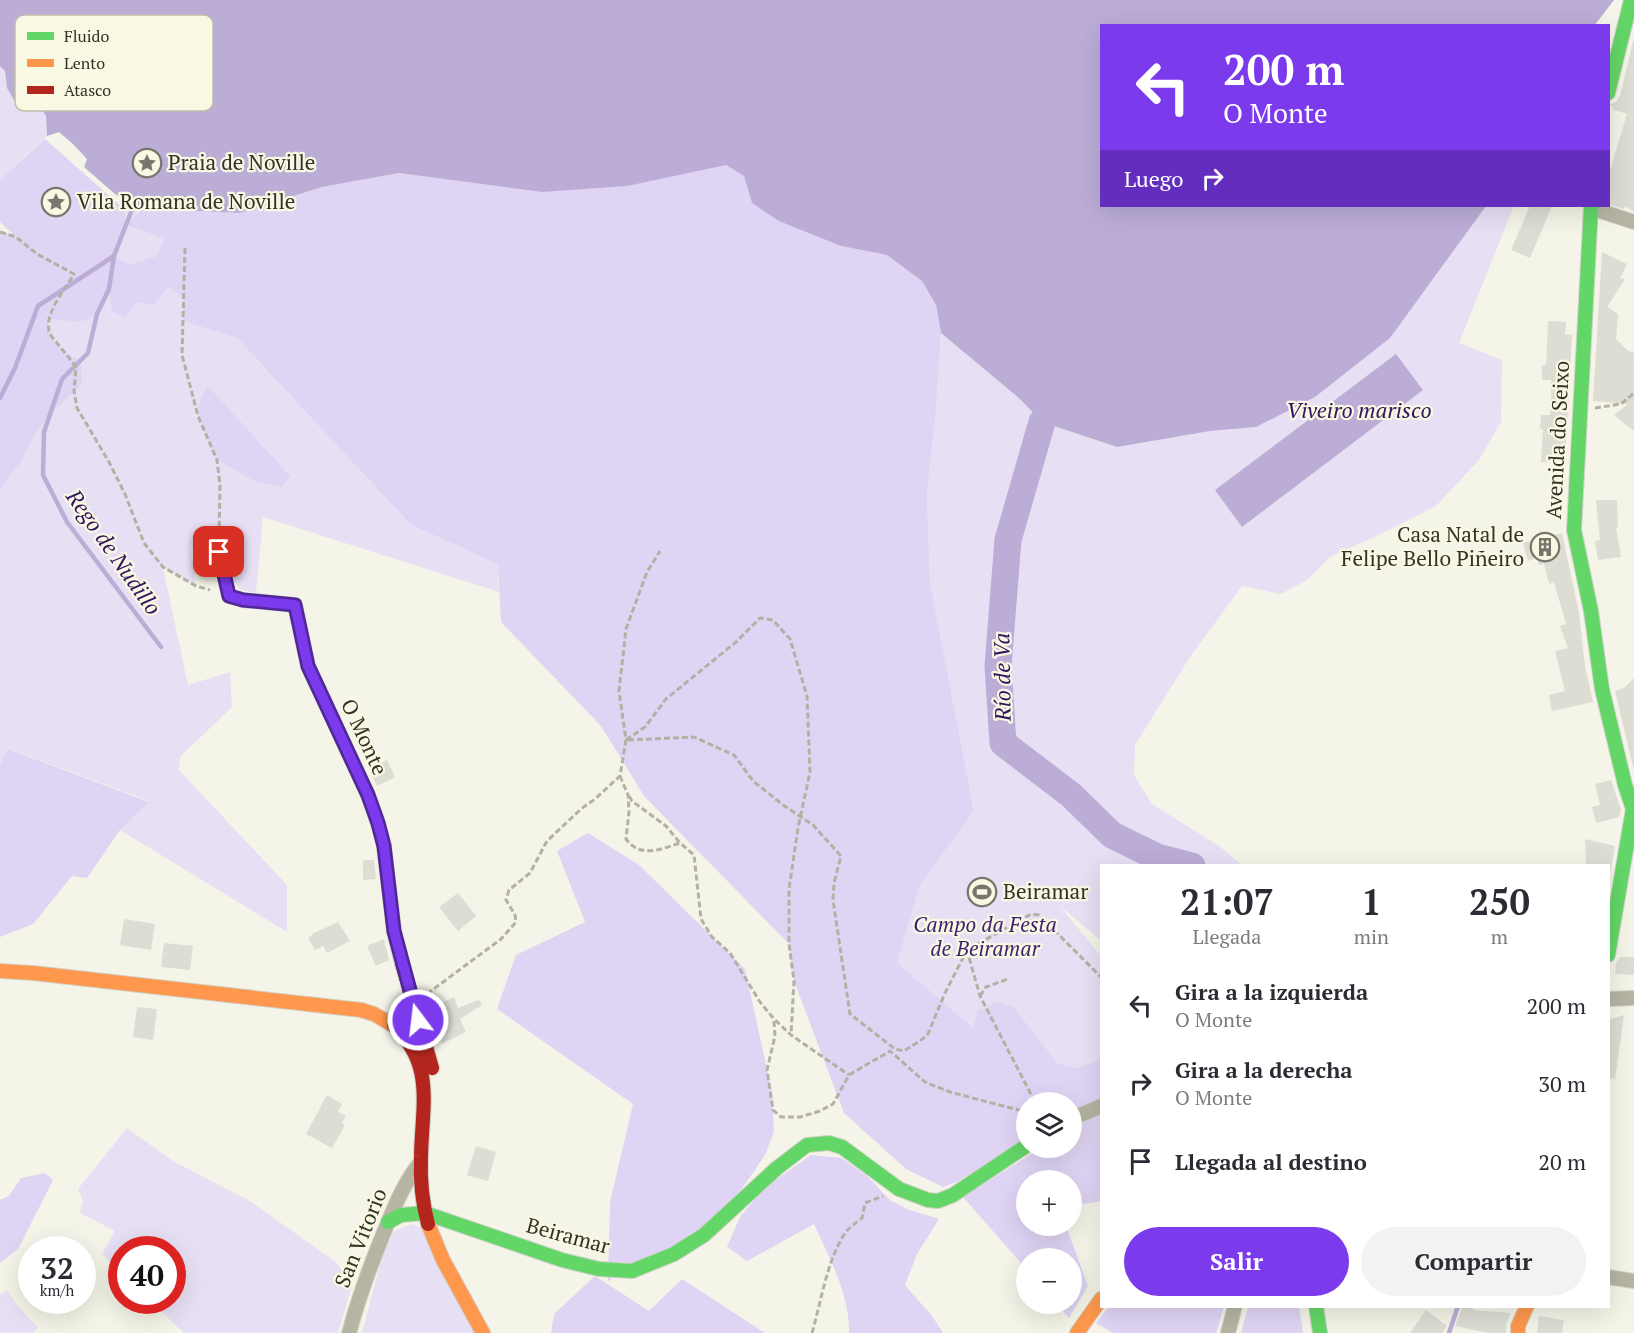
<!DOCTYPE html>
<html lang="es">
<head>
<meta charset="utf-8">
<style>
	body { margin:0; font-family:"PT Serif",serif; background:#f2f2f3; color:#2b2b33; height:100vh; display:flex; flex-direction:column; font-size:22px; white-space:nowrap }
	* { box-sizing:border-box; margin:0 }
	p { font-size:20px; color:#7c7c81 }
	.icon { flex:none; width:33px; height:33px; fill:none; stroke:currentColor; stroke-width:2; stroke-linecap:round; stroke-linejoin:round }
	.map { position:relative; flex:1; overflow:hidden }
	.details { position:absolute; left:1100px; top:864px; width:510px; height:444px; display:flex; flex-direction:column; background:#fff; border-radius:0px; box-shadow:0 6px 24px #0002 }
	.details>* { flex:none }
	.hud { position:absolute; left:1100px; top:24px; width:510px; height:183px; border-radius:0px; box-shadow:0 6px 24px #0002; background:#7c3aed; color:#fff; overflow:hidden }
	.buttons { position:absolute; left:1016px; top:1092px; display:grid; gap:12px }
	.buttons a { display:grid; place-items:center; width:66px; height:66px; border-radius:50%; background:#fff; box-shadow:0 6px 24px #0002; font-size:30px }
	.speed { position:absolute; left:18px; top:1236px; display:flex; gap:12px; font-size:30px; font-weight:700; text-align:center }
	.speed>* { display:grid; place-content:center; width:78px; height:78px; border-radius:50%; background:#fff; box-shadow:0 6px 24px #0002; line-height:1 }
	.speed small { font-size:15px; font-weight:400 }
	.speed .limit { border:9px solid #d22; background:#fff; color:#111 }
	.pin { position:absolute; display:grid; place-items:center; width:51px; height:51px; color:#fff; margin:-26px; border-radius:12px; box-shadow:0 3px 9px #0006 }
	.me { position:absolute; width:66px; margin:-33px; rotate:345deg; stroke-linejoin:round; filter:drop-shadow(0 0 4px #0008) }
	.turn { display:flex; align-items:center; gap:21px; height:126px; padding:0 24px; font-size:27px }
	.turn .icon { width:78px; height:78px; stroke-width:2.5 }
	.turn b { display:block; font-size:42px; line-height:51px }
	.then { display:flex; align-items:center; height:57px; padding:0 24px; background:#0003; gap:12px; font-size:22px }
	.eta { display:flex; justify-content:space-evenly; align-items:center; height:102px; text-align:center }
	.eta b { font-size:36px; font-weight:700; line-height:42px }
	.primary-button { display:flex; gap:12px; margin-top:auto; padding:12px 24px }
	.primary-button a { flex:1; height:69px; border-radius:36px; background:#7c3aed; color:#fff; font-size:24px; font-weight:700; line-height:69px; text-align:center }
	.primary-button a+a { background:#f2f2f3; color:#2b2b33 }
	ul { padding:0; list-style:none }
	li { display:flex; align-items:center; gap:18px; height:78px; padding:0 24px }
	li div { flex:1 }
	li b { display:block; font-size:22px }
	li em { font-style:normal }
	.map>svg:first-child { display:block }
	.green { fill:#e7e0f4 }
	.forest { fill:#dfd4f4; fill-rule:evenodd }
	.water { fill:#bbadd6 }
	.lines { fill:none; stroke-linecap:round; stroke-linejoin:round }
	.stream { stroke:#bbadd6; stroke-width:4.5 }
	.river { stroke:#bbadd6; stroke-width:27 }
	.building { fill:#deddd4 }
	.street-casing { stroke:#d0d0c7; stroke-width:16 }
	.fast-casing { stroke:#d0d0c7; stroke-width:16 }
	.slow-casing { stroke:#d0d0c7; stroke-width:16 }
	.jam-casing { stroke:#d0d0c7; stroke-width:16 }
	.path { stroke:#b2b1a4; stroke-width:3; stroke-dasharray:6 3; stroke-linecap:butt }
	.street { stroke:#b6b5a4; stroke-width:14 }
	.fast { stroke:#63d668; stroke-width:14 }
	.slow { stroke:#ff974d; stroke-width:14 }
	.jam { stroke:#b3261e; stroke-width:14 }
	.route-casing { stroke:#51269a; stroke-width:15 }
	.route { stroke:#7c3aed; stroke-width:10 }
	.labels { text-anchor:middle; stroke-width:4.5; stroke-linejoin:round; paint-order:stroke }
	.poi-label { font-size:21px; fill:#33322a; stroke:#f9f8e3; text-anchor:start }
	.street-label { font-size:21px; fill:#33322a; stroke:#f9f8e3 }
	.park-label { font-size:21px; font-style:italic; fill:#40236e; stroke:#f9f8e3 }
	.water-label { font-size:22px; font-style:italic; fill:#341460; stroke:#f9f8e3 }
	.key { fill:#f9f8e3; stroke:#bebdac; stroke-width:1.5 }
	.key-label { font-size:16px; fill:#33322a }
</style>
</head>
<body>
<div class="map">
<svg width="1634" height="1333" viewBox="0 0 1634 1333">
	<rect width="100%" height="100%" fill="#f4f4e8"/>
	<g class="green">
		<polygon points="0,66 5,71 7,88 18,107 40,108 46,116 47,136 0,180"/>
		<polygon points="125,205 143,209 127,224 165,238 157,256 130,264 114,256 126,224 123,208"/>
		<polygon points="1486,206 1514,206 1459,343 1502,360 1501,422 1479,460 1436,506 1385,532 1330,557 1307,580 1281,594 1242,586 1190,657 1135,745 1134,775 1152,804 1219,846 1242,865 1101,866 1101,941 1059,905 1101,956 1101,1100 1026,1102 897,963 920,885 974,811 930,582 927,493 936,410 941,333 1020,399 1042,422 1116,447 1210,431 1256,427"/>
		<path d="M168 286 183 298V321L237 338 411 525 498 564 499 592 263 517 256 593 240 589 231 577 219 542 191 549 196 586 163 568 188 685 230 672 232 707 180 757 179 770 287 885V932L120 830 149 801 9 749 0 765V489L20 463 36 433 53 411 69 356C59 344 46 335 49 319L97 314 109 289 136 302 153 305Z"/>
		<polygon points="127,1128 173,1161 250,1201 337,1263 352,1286 338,1333 184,1333 150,1301 172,1300 172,1250 122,1250 121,1273 102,1254 115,1231 80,1213 83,1201 78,1189"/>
		<polygon points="411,1224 422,1228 476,1333 362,1333 382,1257 394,1231"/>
		<polygon points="7,1290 17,1305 38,1328 32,1333 0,1333 0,1295"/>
	</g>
	<g class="forest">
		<path d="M45 139 123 208 127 224 143 209 154 205 179 210 240 213 322 187 399 173 542 192 726 165 744 176 752 203 841 246 887 255 922 281 936 305 941 333 936 410 927 493 930 582 974 811 920 885 897 963 973 1028 978 1011 997 1002 1013 1007 1058 1064 1078 1068 1101 1059V1100L1071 1113V1102H1026V1139L957 1182 943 1187 906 1169 844 1113 794 981 789 944 644 796 601 726 501 622 498 564 411 525 237 338 183 321V298L169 287 153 305 136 302 125 317 112 311 109 290C90 328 89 322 49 319 45 337 65 354 81 361L82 384 53 411 36 433 20 463 0 489V232L13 234 0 222V180ZM126 225 164 238 157 256 130 264 114 256Z"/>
		<polygon points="208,386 290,476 281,487 255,481 217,460 198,416 200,401"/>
		<polygon points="8,749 149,802 120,830 87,878 72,876 33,924 0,937 0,765"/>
		<polygon points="588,833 639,865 745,969 772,1092 774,1132 765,1155 723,1216 671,1248 630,1266 608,1281 610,1202 633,1104 497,1009 516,955 585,922 557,851"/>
		<polygon points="1101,1113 1101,1201 1071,1206 1071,1180 1026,1180 1026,1226 1066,1226 1088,1286 1069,1318 1056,1304 1071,1304 1071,1258 1026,1258 1026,1269 963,1197 1041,1148 1071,1148 1071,1129"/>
		<path d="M811 1155 841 1158 865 1174 890 1200 907 1209 939 1219 917 1254 905 1285 932 1316 943 1333H849C850 1295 829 1257 814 1224L747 1261 727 1247 740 1217 763 1189Z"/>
		<polygon points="45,1173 53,1180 18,1249 0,1263 0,1200 9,1196 21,1178"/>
		<polygon points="595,1276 649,1311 682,1279 765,1333 551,1333 554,1314"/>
		<polygon points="1108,1307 1108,1306 1224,1307 1216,1333 1113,1333 1096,1323"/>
		<polygon points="1248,1307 1299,1307 1303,1333 1241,1333"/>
	</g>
	<g class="water">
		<polygon points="0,0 1614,0 1594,26 1101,26 1101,206 1486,206 1390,338 1315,397 1256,427 1210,431 1117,447 1042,422 1020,399 941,333 936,305 922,281 887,255 841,246 779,221 752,203 744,176 726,165 627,186 542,192 399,173 322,187 240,213 179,210 154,205 143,209 125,205 122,198 115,194 84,167 87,159 73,144 59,132 47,136 46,116 41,108 18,107 7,88 5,71 0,66"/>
		<polygon points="1396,354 1423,390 1242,527 1215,490"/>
	</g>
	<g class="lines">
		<g class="stream">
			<polyline points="133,207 114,256 109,289 97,314 88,353 62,379 44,432 43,475 67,522 161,647"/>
			<polyline points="0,398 15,368 38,306 114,256"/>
			<polyline points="1449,1333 1458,1306"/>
		</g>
		<polyline class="river" points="1042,422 1008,540 998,666 1003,743 1071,795 1112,835 1157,857 1192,866"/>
	</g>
	<g class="building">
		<polygon points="1633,41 1634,41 1634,212 1625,206 1624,209 1608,204 1608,177 1627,114 1612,109 1613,107 1608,105 1616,102 1620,96"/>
		<polygon points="1530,206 1552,206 1530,258 1511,250"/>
		<polygon points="1602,252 1627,264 1620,278 1625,279 1607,307 1618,314 1616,339 1627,350 1634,353 1634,431 1614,415 1628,404 1593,401"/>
		<polygon points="1548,321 1566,322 1565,334 1572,335 1565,463 1541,462 1543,429 1540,429 1541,415 1550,415 1551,398 1551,380 1542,380 1542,365 1546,365"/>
		<polygon points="1596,500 1617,500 1618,527 1616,528 1621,557 1598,560 1595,541 1600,540"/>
		<polygon points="1562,533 1579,613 1585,666 1593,702 1552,711 1549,695 1565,691 1555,651 1568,648 1560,626 1566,624 1554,582 1549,584 1544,564 1539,565 1537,558 1528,561 1523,543"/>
		<polygon points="1634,678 1634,771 1615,691 1624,688"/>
		<polygon points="387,760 395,777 377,786 369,769"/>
		<polygon points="1611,780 1621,810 1619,817 1596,823 1592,807 1600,805 1595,784"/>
		<polygon points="1585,839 1615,846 1608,884 1608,866 1586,866"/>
		<polygon points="363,860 374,860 376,879 363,880"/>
		<polygon points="458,893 476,916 458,931 439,907"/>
		<polygon points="124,919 155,924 151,950 120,945"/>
		<polygon points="338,922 350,941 327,953 323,946 315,950 308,938 314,933"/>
		<polygon points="384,939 389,960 376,966 367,946"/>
		<polygon points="164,943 193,946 190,970 161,967"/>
		<polygon points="1620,957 1634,957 1634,975 1615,974 1616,964"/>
		<polygon points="454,997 458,1008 479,1000 482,1005 460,1019 466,1032 442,1044 429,1009"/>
		<polygon points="137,1007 157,1009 153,1040 133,1037"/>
		<polygon points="1624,1015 1615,1079 1608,1078 1608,1020"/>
		<polygon points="327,1095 342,1104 338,1112 346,1116 342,1123 345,1125 332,1148 306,1134"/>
		<polygon points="476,1146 496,1152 488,1181 467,1175"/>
		<polygon points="1463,1306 1474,1306 1473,1310 1511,1313 1507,1322 1506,1333 1488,1333 1455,1326"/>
		<polygon points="1426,1310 1447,1326 1442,1333 1410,1333"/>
		<polygon points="1539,1316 1564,1320 1562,1333 1537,1333"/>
	</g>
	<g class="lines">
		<g class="street-casing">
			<g id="street">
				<polyline points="1591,208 1634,222"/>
				<polyline points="1608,999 1634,998"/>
				<polyline points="390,1021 406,1005 413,1003"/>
				<polyline points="1071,1119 1101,1106"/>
				<polyline points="1608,1277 1634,1281"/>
				<path d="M349 1333C358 1300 369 1269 382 1237 393 1211 402 1185 420 1163"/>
				<polyline points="1228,1333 1235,1306"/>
			</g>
		</g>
		<g class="fast-casing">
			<g id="fast">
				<polyline points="1608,93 1631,0"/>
				<polyline points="1591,206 1574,530 1591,611 1602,689 1625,785 1633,809 1608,955"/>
				<polyline points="219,552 229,596 243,600 295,605 308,666 368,795 378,823 384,846 394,931 402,963"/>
				<polyline points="388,1222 401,1215 425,1213 562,1260 599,1269 632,1271 674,1254 704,1235 777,1168 807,1145 829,1143 842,1147 899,1189 928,1200 938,1201 953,1195 1026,1146"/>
				<polyline points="1316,1306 1320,1333"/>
			</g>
		</g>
		<g class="slow-casing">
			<g id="slow">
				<polyline points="0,971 33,973 361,1010 374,1014 394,1026"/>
				<polyline points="428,1224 443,1260 483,1333"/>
				<polyline points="1077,1333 1101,1299"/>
				<polyline points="1518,1333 1518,1326 1527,1306"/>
			</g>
		</g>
		<g class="jam-casing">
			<g id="jam">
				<polyline points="402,963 432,1068"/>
				<path d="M394 1026C435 1064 422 1106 421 1156 420 1179 422 1202 428 1224"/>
			</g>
		</g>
		<g class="path">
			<path d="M0 232 16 237 37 254 74 274C65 290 39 319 52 337 60 347 68 356 76 367L74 391 77 408 109 462 125 494 144 543 163 567 196 586 210 590"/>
			<polyline points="185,248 182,355 198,416 217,460 220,485 219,535"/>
			<polyline points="1595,408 1621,404 1634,393"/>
			<polyline points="626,740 645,727 666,699 736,642 760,618 773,620 790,639 807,696 810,772 798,828 789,889 789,944 794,981 791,1035"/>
			<polyline points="628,740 694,737 734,755 753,781 783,805 813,825 841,856 834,883 833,900 850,1014 895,1049 904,1051 927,1036 945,993 967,950"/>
			<path d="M620 776 628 795 629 812 626 839C641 859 661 849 680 843L694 855 701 919 712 937 730 953 760 1002 774 1019 791 1035 849 1075"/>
			<polyline points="629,796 632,801 666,826 680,843"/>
			<polyline points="427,994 501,939 516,922 515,915 506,900 509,890 530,873 547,841 581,809 595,799 620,776 626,740 619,691 626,629 647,572 660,551"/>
			<polyline points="980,996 986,987 1008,979"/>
			<polyline points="774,1021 775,1036 767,1070 773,1110 781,1117 800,1117 820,1111 833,1104 849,1075 890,1051 925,1082 950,1092 1026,1112"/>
			<polyline points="1035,1102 980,996 967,950 1031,914 1039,915 1101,977"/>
			<path d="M812 1333C821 1302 826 1266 842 1238 847 1229 854 1224 862 1218L865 1203 883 1196"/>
		</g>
		<use href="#street" class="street"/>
		<use href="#fast" class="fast"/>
		<use href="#slow" class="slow"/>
		<use href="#jam" class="jam"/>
	</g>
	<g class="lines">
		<g class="route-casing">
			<polyline id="route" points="219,552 229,596 243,600 295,605 308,666 368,795 378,823 384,846 394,931 418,1020"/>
		</g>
		<use href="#route" class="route"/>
	</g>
	<defs>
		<g id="sight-ring" transform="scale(1.5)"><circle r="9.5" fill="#f9f8e3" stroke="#77766c" stroke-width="1.5"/><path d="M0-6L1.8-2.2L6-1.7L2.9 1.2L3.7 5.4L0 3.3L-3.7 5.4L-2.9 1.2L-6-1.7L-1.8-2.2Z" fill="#77766c"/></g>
		<g id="building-ring" transform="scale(1.5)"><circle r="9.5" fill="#f9f8e3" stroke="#77766c" stroke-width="1.5"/><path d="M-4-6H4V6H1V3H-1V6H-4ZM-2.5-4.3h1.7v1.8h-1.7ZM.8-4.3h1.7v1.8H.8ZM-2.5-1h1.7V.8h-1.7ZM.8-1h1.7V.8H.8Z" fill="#77766c"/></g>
		<g id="stadium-ring" transform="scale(1.5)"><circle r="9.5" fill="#f9f8e3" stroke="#77766c" stroke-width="1.5"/><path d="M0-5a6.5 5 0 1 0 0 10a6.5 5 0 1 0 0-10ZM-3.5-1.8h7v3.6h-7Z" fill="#77766c"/></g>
	</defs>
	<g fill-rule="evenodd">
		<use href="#sight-ring" x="147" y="163"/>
		<use href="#sight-ring" x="56" y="202"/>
		<use href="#building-ring" x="1545" y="547"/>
		<use href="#stadium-ring" x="982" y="892"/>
	</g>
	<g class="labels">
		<g class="poi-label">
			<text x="168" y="170">Praia de Noville</text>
			<text x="77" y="209">Vila Romana de Noville</text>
			<text x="1524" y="542" text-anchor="end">Casa Natal de<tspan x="1524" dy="24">Felipe Bello Piñeiro</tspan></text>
			<text x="1003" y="899">Beiramar</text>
		</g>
		<g class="street-label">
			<text transform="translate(1558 440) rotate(-87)" y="7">Avenida do Seixo</text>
			<text transform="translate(364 737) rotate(65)" y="7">O Monte</text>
			<text transform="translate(568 1236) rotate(15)" y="7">Beiramar</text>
			<text transform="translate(361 1238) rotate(-68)" y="7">San Vitorio</text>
		</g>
		<g class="park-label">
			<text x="985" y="932">Campo da Festa<tspan x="985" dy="24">de Beiramar</tspan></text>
		</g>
		<g class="water-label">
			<text x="1359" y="418">Viveiro marisco</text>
			<text transform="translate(114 552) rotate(55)" y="8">Rego de Nudillo</text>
			<text transform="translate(1002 677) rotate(-91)" y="8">Río de Va</text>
		</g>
	</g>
	<rect x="15" y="15" width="198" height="96" rx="9" class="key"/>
	<rect x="27" y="32" width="27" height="8" fill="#63d668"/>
	<rect x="27" y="59" width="27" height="8" fill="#ff974d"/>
	<rect x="27" y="86" width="27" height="8" fill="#b3261e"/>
	<g class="key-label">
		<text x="64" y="42">Fluido</text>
		<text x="64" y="69">Lento</text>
		<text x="64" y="96">Atasco</text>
	</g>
</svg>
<div class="buttons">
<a><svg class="icon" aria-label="layers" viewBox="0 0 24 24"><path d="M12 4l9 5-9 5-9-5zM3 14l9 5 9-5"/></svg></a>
<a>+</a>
<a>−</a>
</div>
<div class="speed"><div>32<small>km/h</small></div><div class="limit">40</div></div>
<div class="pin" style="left:219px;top:552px;background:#d93025"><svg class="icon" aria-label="arrive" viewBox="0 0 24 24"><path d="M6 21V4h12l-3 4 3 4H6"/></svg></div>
<svg class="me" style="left:418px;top:1020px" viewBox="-20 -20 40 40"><circle r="17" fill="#7c3aed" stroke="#fff" stroke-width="3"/><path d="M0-11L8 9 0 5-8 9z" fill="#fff"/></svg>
<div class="hud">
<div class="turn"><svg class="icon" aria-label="left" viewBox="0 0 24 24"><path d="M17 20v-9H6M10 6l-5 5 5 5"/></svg><div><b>200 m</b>O Monte</div></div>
<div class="then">Luego<svg class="icon" aria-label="right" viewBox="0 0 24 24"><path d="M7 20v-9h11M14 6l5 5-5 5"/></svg></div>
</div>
<section class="details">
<div class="eta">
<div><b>21:07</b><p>Llegada</p></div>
<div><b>1</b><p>min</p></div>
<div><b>250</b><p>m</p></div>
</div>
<ul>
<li><svg class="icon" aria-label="left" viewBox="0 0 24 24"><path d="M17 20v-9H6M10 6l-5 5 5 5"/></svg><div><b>Gira a la izquierda</b><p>O Monte</p></div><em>200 m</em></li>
<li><svg class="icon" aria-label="right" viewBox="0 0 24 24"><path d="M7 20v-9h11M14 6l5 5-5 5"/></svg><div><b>Gira a la derecha</b><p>O Monte</p></div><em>30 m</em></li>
<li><svg class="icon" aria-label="arrive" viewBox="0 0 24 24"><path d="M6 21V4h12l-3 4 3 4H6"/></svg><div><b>Llegada al destino</b></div><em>20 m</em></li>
</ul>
<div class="primary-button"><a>Salir</a><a>Compartir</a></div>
</section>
</div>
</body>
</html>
